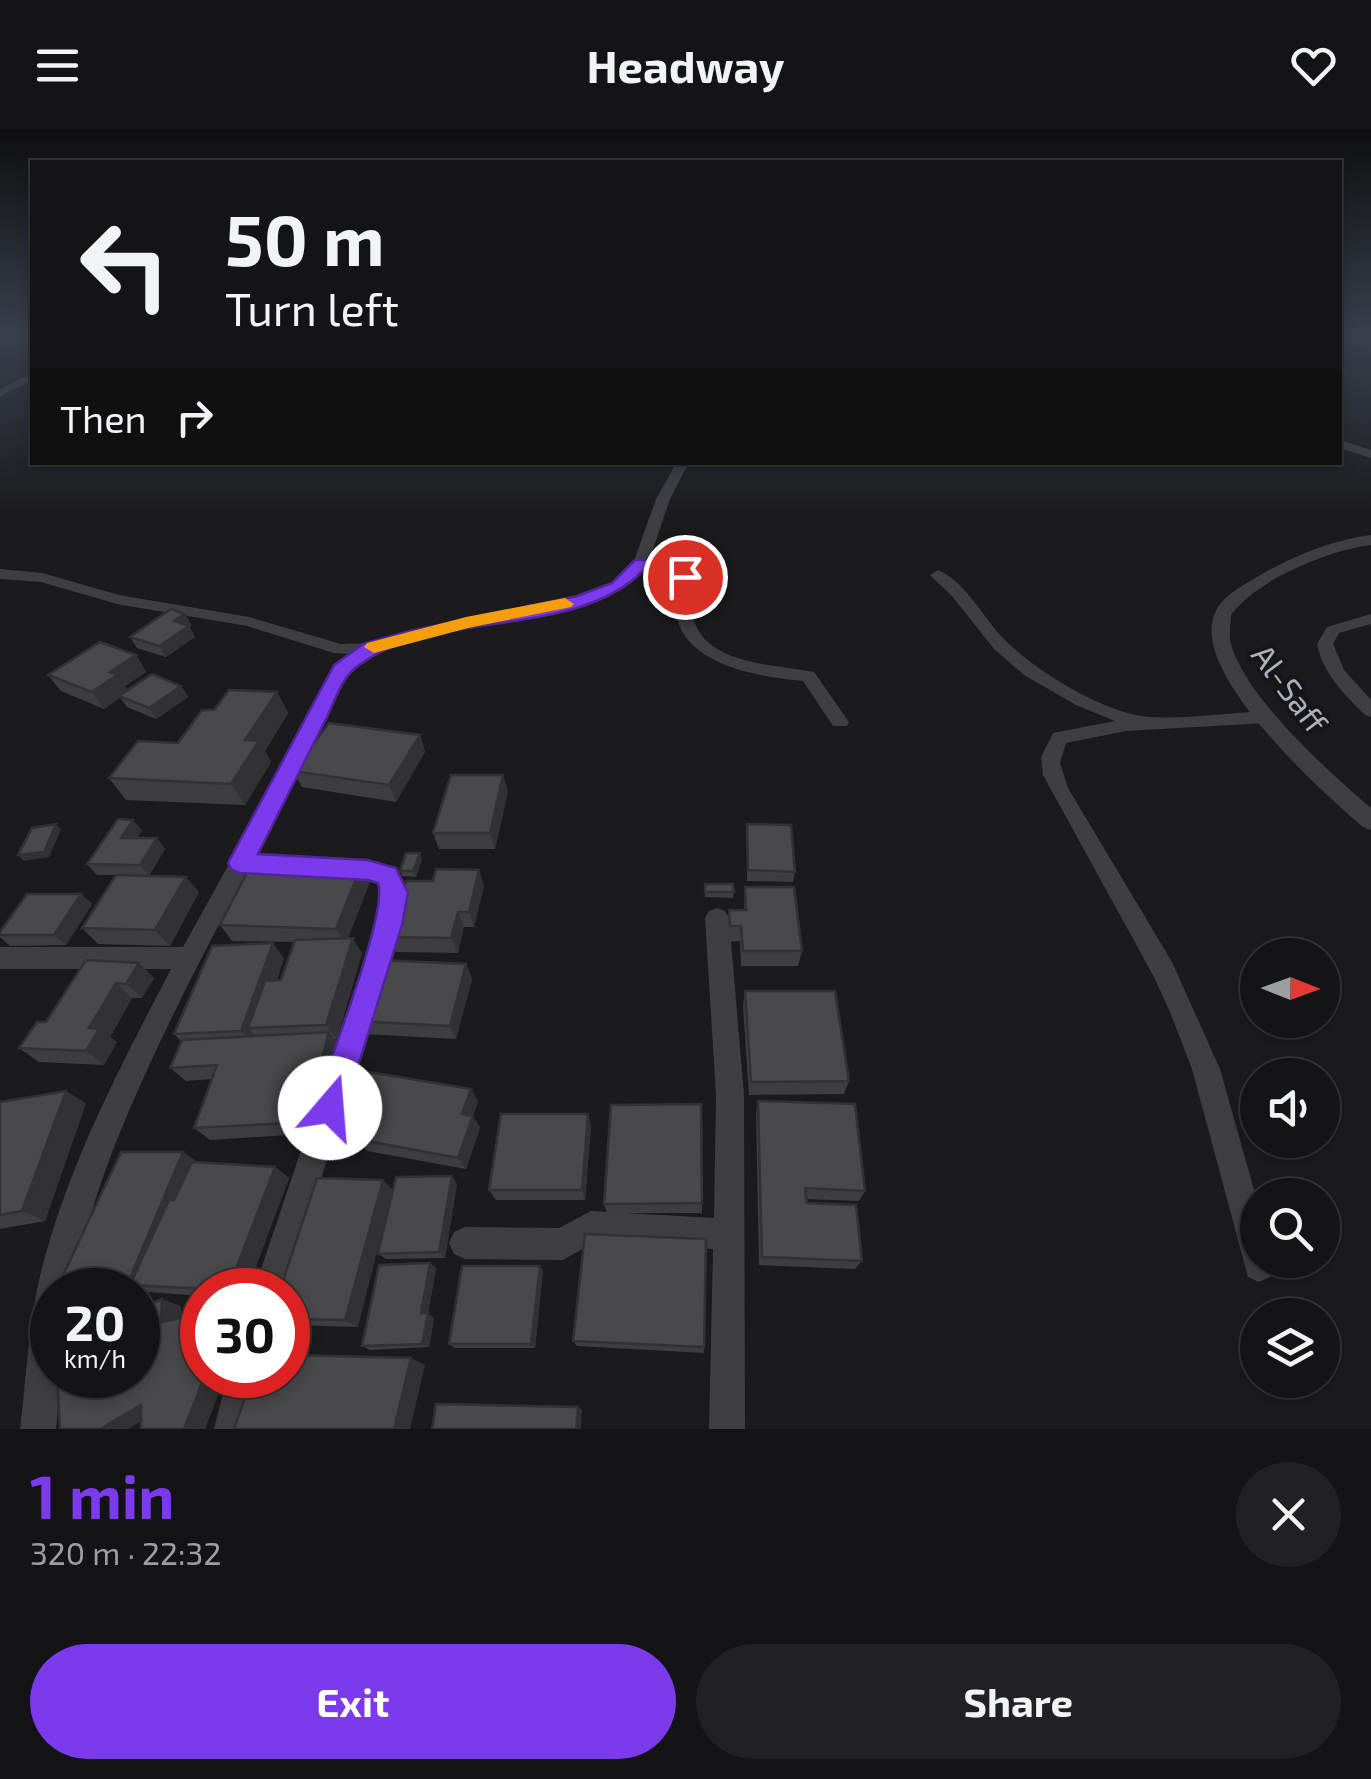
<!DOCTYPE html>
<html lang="en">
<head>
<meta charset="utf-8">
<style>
	body { margin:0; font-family:"Exo 2",sans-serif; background:#212123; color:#f1f3f6; height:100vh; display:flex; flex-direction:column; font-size:38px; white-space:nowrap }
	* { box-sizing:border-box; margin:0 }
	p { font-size:32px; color:#9d9ea1 }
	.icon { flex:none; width:55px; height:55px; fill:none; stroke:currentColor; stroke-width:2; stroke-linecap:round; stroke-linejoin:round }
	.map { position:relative; height:1299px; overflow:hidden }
	.panel { display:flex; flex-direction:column; background:#141416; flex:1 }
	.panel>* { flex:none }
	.banner { position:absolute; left:30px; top:30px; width:1312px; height:305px; border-radius:0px; box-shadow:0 5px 15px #0003,0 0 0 2px #333335; background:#141416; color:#f1f3f6; overflow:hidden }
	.needle { width:65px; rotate:91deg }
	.controls { position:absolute; left:1240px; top:808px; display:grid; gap:20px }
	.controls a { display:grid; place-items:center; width:100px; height:100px; border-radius:50%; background:#141416; box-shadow:0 5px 15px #0003,0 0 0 2px #333335; font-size:50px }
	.speed { position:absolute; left:30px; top:1138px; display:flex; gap:20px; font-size:50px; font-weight:700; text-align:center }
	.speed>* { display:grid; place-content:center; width:130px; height:130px; border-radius:50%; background:#141416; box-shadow:0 5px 15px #0003,0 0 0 2px #333335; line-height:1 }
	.speed small { font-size:25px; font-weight:400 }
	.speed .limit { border:15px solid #d22; background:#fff; color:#111 }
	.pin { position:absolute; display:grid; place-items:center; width:85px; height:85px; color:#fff; margin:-42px; border:5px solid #fff; border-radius:50%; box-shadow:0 2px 10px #0007 }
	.me { position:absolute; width:110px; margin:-55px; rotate:18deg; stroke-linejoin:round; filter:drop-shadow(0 0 8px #0008) }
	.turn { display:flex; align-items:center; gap:35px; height:210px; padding:0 30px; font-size:45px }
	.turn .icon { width:130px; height:130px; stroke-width:2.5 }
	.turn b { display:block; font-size:70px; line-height:85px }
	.then { display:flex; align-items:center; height:95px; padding:0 30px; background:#0003; gap:20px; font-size:38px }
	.round { display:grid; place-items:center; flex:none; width:105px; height:105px; border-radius:52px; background:#212123 }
	.head { display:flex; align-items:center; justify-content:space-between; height:170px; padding:0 30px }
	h1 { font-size:60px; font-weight:700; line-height:75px; color:#7c3aed }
	.action { display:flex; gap:20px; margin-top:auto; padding:20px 30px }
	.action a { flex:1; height:115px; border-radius:60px; background:#7c3aed; color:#fff; font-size:40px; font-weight:700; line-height:115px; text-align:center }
	.action a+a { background:#212123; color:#f1f3f6 }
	header { display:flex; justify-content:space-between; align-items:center; height:130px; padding:0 30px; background:#141416; font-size:45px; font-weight:700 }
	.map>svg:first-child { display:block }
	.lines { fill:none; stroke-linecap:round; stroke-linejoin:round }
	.minor { fill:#3e3e43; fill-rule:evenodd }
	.tertiary { fill:#3e3e43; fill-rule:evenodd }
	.wall { fill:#3e3e42 }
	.shaded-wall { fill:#323236 }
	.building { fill:#48484d; stroke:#323236; stroke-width:2.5 }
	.route { fill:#7c3aed; stroke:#51269a; stroke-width:2.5 }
	.slow { fill:#f59e0b }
	.labels { text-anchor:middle; stroke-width:8; stroke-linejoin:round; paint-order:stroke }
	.street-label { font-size:32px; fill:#aeb0bb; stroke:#161618 }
</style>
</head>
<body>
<header><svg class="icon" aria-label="menu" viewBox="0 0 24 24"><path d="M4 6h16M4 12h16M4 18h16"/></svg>Headway<svg class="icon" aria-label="heart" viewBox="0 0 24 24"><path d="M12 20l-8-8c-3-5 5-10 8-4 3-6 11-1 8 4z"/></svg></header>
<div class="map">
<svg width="1371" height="1299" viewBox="0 0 1371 1299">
	<rect width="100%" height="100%" fill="#1b1b1d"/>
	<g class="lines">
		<g class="minor">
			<polygon points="32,243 32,250 0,266 0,259"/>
			<polygon points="1340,310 1371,320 1371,328 1340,318"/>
			<path d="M677 332H689L670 369 649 431 690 444C695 459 689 476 694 491 709 536 777 534 814 542L849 592 847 596H833L803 551C762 547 689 537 677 488 674 476 677 462 678 450L644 439 623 459 588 474 467 498 376 522 348 543C275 698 186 842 121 1000 99 1052 84 1106 69 1160H52V1245H61L56 1299H20C26 1252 28 1201 38 1155 63 1044 119 939 171 839H0V817H183L294 617 332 540 351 524 334 523 247 496 117 474 41 452 0 449V439L42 443 119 465 249 487 341 514 370 513 466 488 578 467 613 453 634 431 656 369Z"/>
			<path d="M938 440C966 452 982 486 1002 507 1032 539 1106 585 1150 587 1188 589 1228 583 1266 581L1275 587 1266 593 1126 601 1066 613 1060 633 1068 658 1172 832 1220 939 1258 1074V1130H1273L1275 1136 1270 1147 1259 1152 1248 1147 1192 939 1170 882 1154 847 1043 645 1041 627 1053 603 1115 591 1076 575 1024 545 994 519 952 466 933 448 930 445Z"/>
			<path d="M1371 484V494L1339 503 1333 514 1344 540 1371 570V587L1365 585C1344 564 1323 544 1317 514L1327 497Z"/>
			<polygon points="342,729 395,739 406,763 401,795 286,1160 254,1160 377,795 384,763 379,753 334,744 331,738 334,732"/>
			<polygon points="717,778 725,781 729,788 744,965 745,1299 709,1299 713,1119 595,1112 563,1130 465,1129 454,1124 449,1113 454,1102 465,1097 559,1098 591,1081 714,1088 716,965 705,788 709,781"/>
			<polygon points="228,1245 262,1245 250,1299 214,1299"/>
		</g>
		<path class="tertiary" d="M1371 405V415C1329 420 1256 450 1231 485 1231 492 1229 502 1230 509 1240 563 1329 642 1371 678V700L1363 697C1322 662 1188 542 1215 483 1223 464 1246 454 1262 444 1296 425 1332 410 1371 405Z"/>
	</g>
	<g class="wall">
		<polygon points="185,484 191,494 189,496 195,507 166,527 137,518 130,507"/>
		<polygon points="136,525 146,542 125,556 128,560 181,556 188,567 156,589 127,577 120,567 104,579 61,561 48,545"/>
		<polygon points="277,562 288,583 265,621 271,632 245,675 126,670 109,648 178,613 214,580"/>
		<polygon points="420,605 425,622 396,672 302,657 293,641"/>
		<polygon points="508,661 495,719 439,719 433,703"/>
		<polygon points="747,694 795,742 793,752 747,751"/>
		<polygon points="142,700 137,708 157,708 165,719 149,746 199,762 170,816 98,814 82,798 116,745 97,745 87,734"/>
		<polygon points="422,729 416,747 402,746 400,741"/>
		<polygon points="371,749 348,808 362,823 337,909 335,909 340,916 327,967 313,968 302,1004 210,1010 194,998 212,949 186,951 170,938 181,911 174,904 284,828 277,850 281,850 294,812 232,811 220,795"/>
		<polygon points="705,754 734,762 733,768 705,767"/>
		<polygon points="484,756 474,797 464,797 458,823 396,822 388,807"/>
		<polygon points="745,757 802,821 798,836 741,836 740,811 729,812 728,796 729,780 744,780"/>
		<polygon points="81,764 92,774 66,815 10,816 0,807 0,802"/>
		<polygon points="139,833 154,848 142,868 132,868 110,907 117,912 104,935 39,932 19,918 46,892"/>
		<polygon points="466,834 472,849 456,909 365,904 355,891"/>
		<polygon points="745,861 849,951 844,964 749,965 743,876"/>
		<polygon points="471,959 478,972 473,986 480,998 466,1039 367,1021 357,1009 361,1000 353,998 342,986"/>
		<polygon points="758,971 865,1061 859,1071 806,1069 807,1073 862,1131 855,1139 759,1135 756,983"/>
		<polygon points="0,972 86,973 45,1091 0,1099"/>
		<polygon points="588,984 591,996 585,1070 496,1070 489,1060"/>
		<polygon points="183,1022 198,1033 275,1037 289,1048 247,1160 202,1160 202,1166 148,1162 145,1168 138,1168 138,1160 56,1160"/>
		<polygon points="317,1048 358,1197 288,1195 288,1160"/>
		<polygon points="457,1054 445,1128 386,1129 378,1124"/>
		<polygon points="702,1073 702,1083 607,1083 604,1074"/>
		<polygon points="430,1133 436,1138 428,1184 434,1188 429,1217 370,1220 362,1216"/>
		<polygon points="540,1136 543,1141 535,1218 455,1218 449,1214"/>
		<polygon points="573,1211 704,1217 704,1223 577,1216"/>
	</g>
	<g class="shaded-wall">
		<polygon points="185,484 191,494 189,496 195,507 166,527 159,516 174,491"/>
		<polygon points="136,525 146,542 125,556 129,562 104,579 92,562 110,542"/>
		<polygon points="181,556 188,567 156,589 149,578"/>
		<polygon points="277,562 288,583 265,621 271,632 245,675 231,654 245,610"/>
		<polygon points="420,605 425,622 396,672 389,655"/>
		<polygon points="503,645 508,661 495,719 490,703"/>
		<polygon points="133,690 142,700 130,719 121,708"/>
		<polygon points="56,694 61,700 49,727 24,731 18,725"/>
		<polygon points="157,708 165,719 149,746 140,735"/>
		<polygon points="420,723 422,729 416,747 413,741"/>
		<polygon points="362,734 371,749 346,814 336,799"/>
		<polygon points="479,740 484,756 474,797 469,782"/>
		<polygon points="186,747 199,762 170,816 155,800"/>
		<polygon points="81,764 92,774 66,815 54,805"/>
		<polygon points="458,782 464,797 458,823 451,808"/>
		<polygon points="353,808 362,823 337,909 326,895"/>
		<polygon points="273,813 284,828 260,897 248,898 257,907 254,915 241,901"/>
		<polygon points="139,833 154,848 142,868 126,854"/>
		<polygon points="466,834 472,849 456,909 450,896"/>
		<polygon points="116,853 132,868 110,907 117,912 104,935 86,921 89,898"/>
		<polygon points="329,902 340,916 327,967 315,955"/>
		<polygon points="301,956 313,968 302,1004 290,993"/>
		<polygon points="471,959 478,972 473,986 480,998 466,1039 458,1028 462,984"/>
		<polygon points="66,961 86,973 45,1091 22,1081"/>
		<polygon points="588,984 591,996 585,1070 582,1060"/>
		<polygon points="183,1022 199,1033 130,1155 148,1162 145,1168 138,1165 138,1160 125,1160"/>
		<polygon points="275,1037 289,1048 247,1160 228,1160"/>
		<polygon points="452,1046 457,1054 445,1128 439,1122"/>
		<polygon points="383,1050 393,1060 358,1197 345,1190"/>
		<polygon points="430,1133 436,1138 428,1184 434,1188 429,1217 422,1214 421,1183"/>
		<polygon points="540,1136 543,1141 535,1218 531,1214"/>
		<polygon points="162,1169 181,1176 181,1198 161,1192"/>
		<polygon points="411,1228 425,1235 410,1299 394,1299"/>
		<polygon points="205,1245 226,1245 205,1299 184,1299"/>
		<polygon points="141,1275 162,1279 128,1299 100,1299"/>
		<polygon points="578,1277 582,1280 581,1299 576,1299"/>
	</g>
	<g class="building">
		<polygon points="171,479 185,484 174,491 189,496 159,516 130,507"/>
		<polygon points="100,512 136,525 110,542 117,545 92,562 48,545"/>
		<polygon points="152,544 181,556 149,578 119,566"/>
		<polygon points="229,560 277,562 245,610 259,611 231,654 109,648 138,611 178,613 202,580 214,580"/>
		<polygon points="329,593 420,605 389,655 293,641"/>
		<polygon points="451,645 503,645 490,703 433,703"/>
		<polygon points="118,689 133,690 121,708 157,708 140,735 87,734"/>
		<polygon points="56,694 44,722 18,725 32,698"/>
		<polygon points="747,694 791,695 795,742 748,740"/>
		<polygon points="406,723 420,723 413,741 400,741"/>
		<polygon points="253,731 362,734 336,799 220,795"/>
		<polygon points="436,739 479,740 469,782 458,782 451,808 388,807 406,751 433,751"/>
		<polygon points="116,745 186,747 155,800 82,798"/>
		<polygon points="705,754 733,754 734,762 705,762"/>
		<polygon points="745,757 794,757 802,821 743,821 741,796 730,796 729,780 746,780"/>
		<polygon points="27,764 81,764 54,805 0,805 0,802"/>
		<polygon points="353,808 326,895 248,898 265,851 281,850 295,810"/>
		<polygon points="273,813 241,901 174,904 212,816"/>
		<polygon points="86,830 139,833 126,854 116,853 89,898 99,899 86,921 19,918 37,892 46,892"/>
		<polygon points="378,830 466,834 450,896 355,891"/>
		<polygon points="745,861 835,861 849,951 751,952"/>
		<polygon points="329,902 315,955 301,956 290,993 194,998 217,935 170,938 182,910"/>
		<polygon points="363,941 471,959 462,984 473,986 458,1028 357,1009 365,990 342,986"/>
		<polygon points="66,961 22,1081 0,1085 0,972"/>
		<polygon points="758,971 855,974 865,1061 805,1058 807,1073 856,1075 862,1131 762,1127"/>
		<polygon points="701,974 702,1073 604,1074 611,975"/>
		<polygon points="501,984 588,984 582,1060 489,1060"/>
		<polygon points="121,1022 183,1022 125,1160 56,1160"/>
		<polygon points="192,1032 275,1037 228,1160 130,1155 169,1070 174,1070"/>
		<polygon points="452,1046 439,1122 378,1124 396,1047"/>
		<polygon points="317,1048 383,1050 345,1190 288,1189 288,1160 280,1160"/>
		<polygon points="585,1104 706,1109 704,1217 573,1211"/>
		<polygon points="430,1133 421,1183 428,1183 422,1214 362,1216 379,1135"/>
		<polygon points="462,1136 540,1136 531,1214 449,1214"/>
		<polygon points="162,1169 161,1192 200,1185 202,1195 202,1245 205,1245 184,1299 141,1299 141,1275 100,1299 60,1299 57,1245 138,1245 138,1179"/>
		<polygon points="288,1225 411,1228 394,1299 234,1299 253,1245 288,1245"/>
		<polygon points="436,1274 578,1277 576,1299 432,1299"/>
	</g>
	<linearGradient id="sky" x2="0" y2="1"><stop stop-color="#0f0f10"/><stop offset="0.53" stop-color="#393f4c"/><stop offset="1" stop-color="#393f4c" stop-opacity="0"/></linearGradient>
	<rect width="1371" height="388" fill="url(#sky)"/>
	<path class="route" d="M635 430H647L694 447 685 452 644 440C572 513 427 476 353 540 341 551 334 572 327 587 304 632 281 678 258 724L368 730 396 738 408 763 402 795 345 978 341 989 330 993 318 989 314 978C326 940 389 781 378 753L368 750 240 743 232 740 228 733 334 535 363 514 410 501 577 466 612 453Z"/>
	<polygon class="slow" points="565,468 574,474 571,477 468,498 374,523 364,517 367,513 466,487"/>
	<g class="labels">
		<g class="street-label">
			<text transform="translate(1289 559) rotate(53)" y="11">Al-Saff</text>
		</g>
	</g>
</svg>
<div class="controls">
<a><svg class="needle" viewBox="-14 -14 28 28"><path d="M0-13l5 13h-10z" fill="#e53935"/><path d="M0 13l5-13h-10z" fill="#9d9ea1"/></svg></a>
<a><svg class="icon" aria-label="sound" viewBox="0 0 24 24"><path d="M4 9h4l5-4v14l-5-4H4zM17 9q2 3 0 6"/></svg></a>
<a><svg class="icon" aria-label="search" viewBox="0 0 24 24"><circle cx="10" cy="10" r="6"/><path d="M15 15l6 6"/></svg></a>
<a><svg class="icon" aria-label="layers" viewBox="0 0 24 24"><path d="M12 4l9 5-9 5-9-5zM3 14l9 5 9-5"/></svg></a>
</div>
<div class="speed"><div>20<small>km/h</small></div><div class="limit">30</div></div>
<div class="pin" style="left:685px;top:447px;background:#d93025"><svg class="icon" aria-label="arrive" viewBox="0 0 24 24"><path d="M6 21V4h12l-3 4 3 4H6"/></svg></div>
<svg class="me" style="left:330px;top:978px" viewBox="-20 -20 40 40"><circle r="19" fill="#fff"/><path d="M0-13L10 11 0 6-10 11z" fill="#7c3aed"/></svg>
<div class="banner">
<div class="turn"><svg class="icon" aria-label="left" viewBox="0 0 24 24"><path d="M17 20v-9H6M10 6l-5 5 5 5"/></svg><div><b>50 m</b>Turn left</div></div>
<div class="then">Then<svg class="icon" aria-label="right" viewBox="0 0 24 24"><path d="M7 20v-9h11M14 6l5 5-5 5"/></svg></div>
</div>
</div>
<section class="panel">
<div class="head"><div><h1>1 min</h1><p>320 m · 22:32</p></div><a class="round"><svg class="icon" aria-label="close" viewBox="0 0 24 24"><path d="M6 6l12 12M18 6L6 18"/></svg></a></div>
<div class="action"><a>Exit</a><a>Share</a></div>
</section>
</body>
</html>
